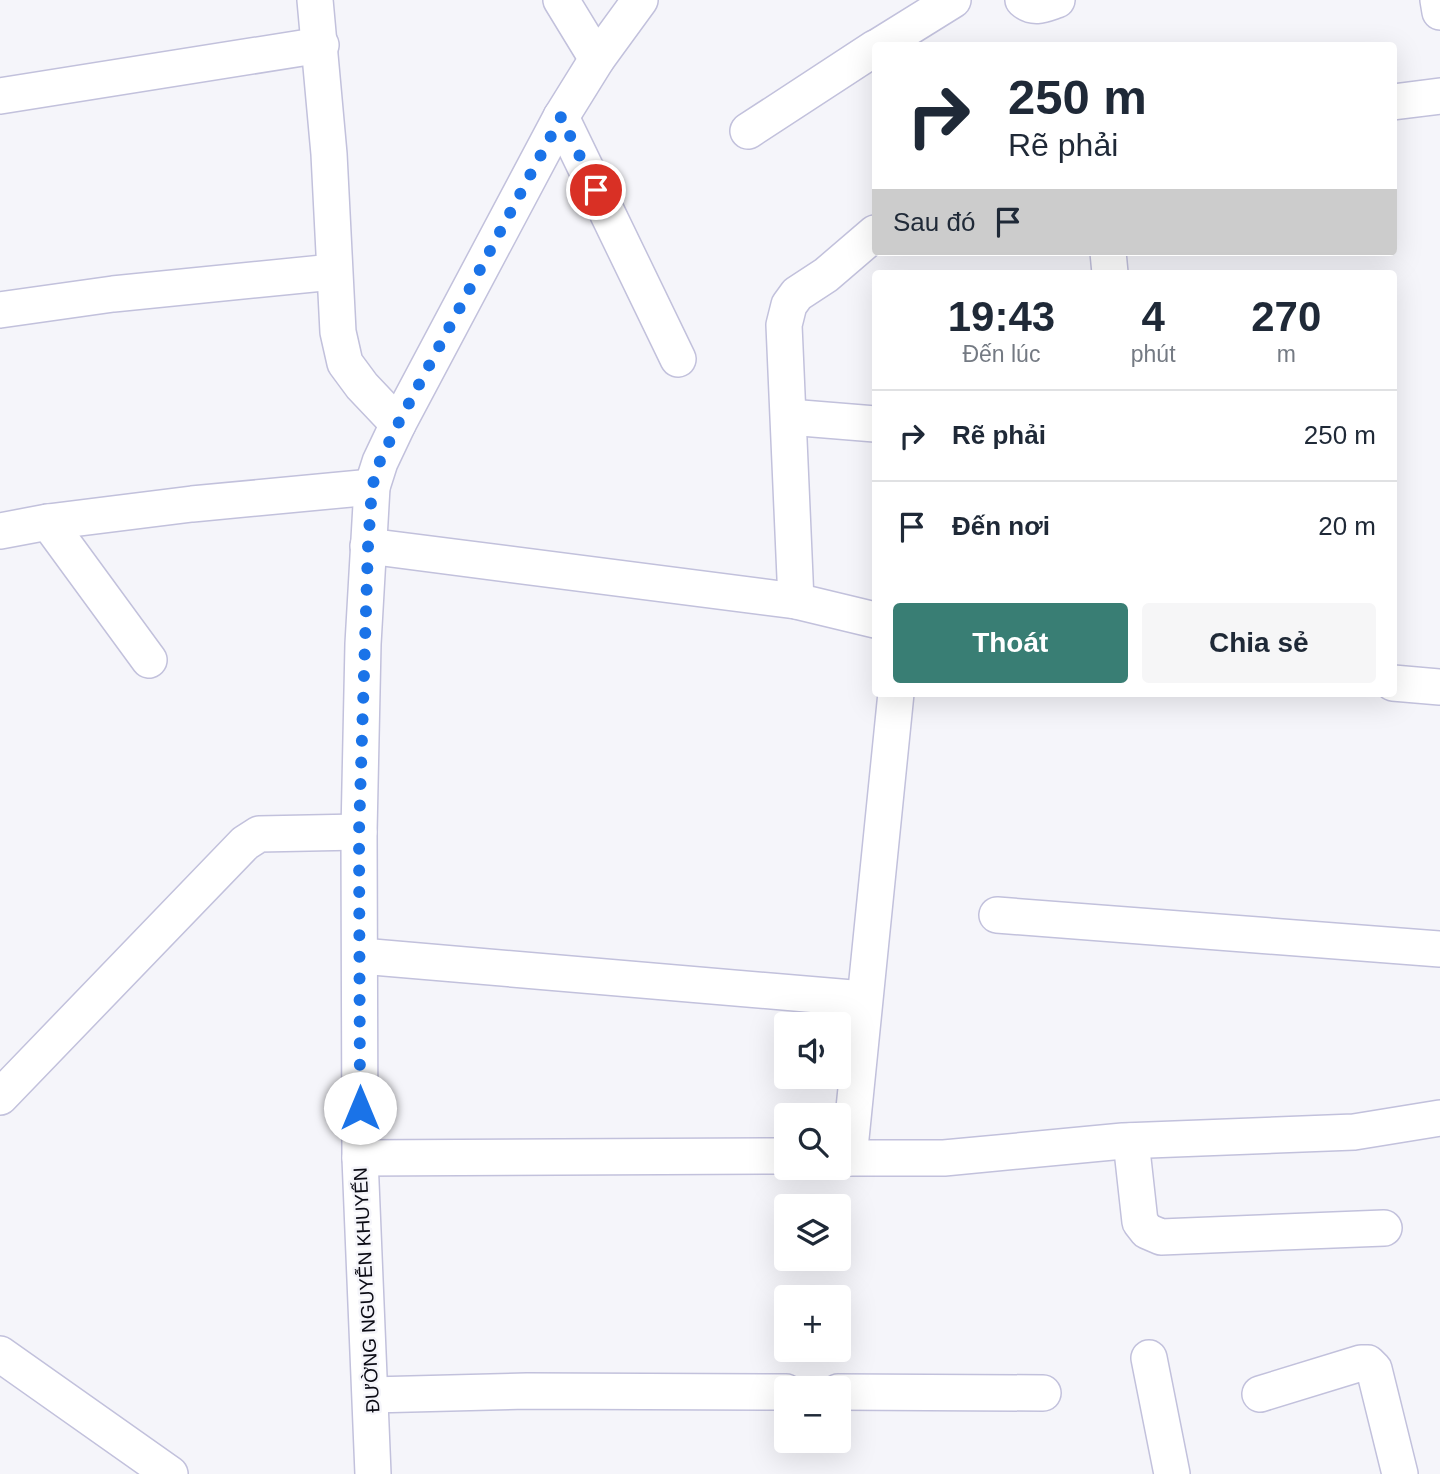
<!DOCTYPE html>
<html lang="vi">
<head>
<meta charset="utf-8">
<style>
	body { margin:0; font-family:Arial,sans-serif; background:#f6f6f7; color:#1f2937; height:100vh; display:flex; flex-direction:column; font-size:26px; white-space:nowrap }
	* { box-sizing:border-box; margin:0 }
	p { font-size:23px; color:#747a83 }
	.icon { flex:none; width:38px; height:38px; fill:none; stroke:currentColor; stroke-width:2; stroke-linecap:round; stroke-linejoin:round }
	.map { position:relative; flex:1; overflow:hidden }
	.panel { position:absolute; left:872px; top:270px; width:525px; height:427px; display:flex; flex-direction:column; background:#fff; border-radius:7px; box-shadow:0 7px 28px #0002 }
	.panel>* { flex:none }
	.banner { position:absolute; left:872px; top:42px; width:525px; height:214px; border-radius:7px; box-shadow:0 7px 28px #0002; background:#fff; color:#1f2937; overflow:hidden }
	.buttons { position:absolute; left:774px; top:1012px; display:grid; gap:14px }
	.buttons a { display:grid; place-items:center; width:77px; height:77px; border-radius:7px; background:#fff; box-shadow:0 7px 28px #0002; font-size:35px }
	.pin { position:absolute; display:grid; place-items:center; width:60px; height:60px; color:#fff; margin:-30px; border:4px solid #fff; border-radius:50%; box-shadow:0 2px 7px #0007 }
	.me { position:absolute; width:77px; margin:-38px; rotate:0deg; stroke-linejoin:round; filter:drop-shadow(0 0 5px #0008) }
	.turn { display:flex; align-items:center; gap:24px; height:147px; padding:0 21px; font-size:32px }
	.turn .icon { width:91px; height:91px; stroke-width:2.5 }
	.turn b { display:block; font-size:49px; line-height:60px }
	.then { display:flex; align-items:center; height:66px; padding:0 21px; background:#0003; gap:14px; font-size:26px }
	.eta { display:flex; justify-content:space-evenly; align-items:center; height:119px; text-align:center }
	.eta b { font-size:42px; font-weight:700; line-height:49px }
	.button { display:flex; gap:14px; margin-top:auto; padding:14px 21px }
	.button a { flex:1; height:80px; border-radius:7px; background:#397e74; color:#fff; font-size:28px; font-weight:700; line-height:80px; text-align:center }
	.button a+a { background:#f6f6f7; color:#1f2937 }
	ul { padding:0; list-style:none }
	li { display:flex; align-items:center; gap:21px; height:91px; padding:0 21px; border-top:2px solid #e0e1e3 }
	li div { flex:1 }
	li b { display:block; font-size:26px }
	li em { font-style:normal }
	.map>svg:first-child { display:block }
	.lines { fill:none; stroke-linecap:round; stroke-linejoin:round }
	.minor-casing { stroke:#c2c1dc; stroke-width:38 }
	.minor { stroke:#fff; stroke-width:35 }
	.route { stroke:#1a73e8; stroke-width:12; stroke-dasharray:0 21.6 }
	.labels { text-anchor:middle; stroke-width:5; stroke-linejoin:round; paint-order:stroke }
	.street-label { font-size:19px; fill:#0b0b14; stroke:#f5f5fa }
</style>
</head>
<body>
<div class="map">
<svg width="1440" height="1474" viewBox="0 0 1440 1474">
	<rect width="100%" height="100%" fill="#f5f5fa"/>
	<g class="lines">
		<g class="minor-casing">
			<g id="minor">
				<polyline points="315,0 329,154 338,332 345,363 362,386 398,424"/>
				<polyline points="561,0 597,59"/>
				<path d="M1023 0C1034 10 1045 4 1057 0"/>
				<polyline points="1438,0 1440,12"/>
				<polyline points="879,46 953,0"/>
				<polyline points="0,96 321,45"/>
				<polyline points="1393,102 1440,96"/>
				<polyline points="561,117 678,359"/>
				<polyline points="748,131 875,48"/>
				<polyline points="1108,252 1110,273"/>
				<polyline points="0,310 113,294 333,272"/>
				<polyline points="789,417 875,424"/>
				<polyline points="48,522 149,660"/>
				<polyline points="0,531 48,522 192,504 372,487"/>
				<polyline points="368,546 796,601 875,620"/>
				<polyline points="796,601 784,325 789,305 797,294 826,275 875,233"/>
				<polyline points="1393,683 1440,687"/>
				<polyline points="997,915 1440,949"/>
				<polyline points="361,956 864,999"/>
				<polyline points="0,1097 245,843 259,834 359,832"/>
				<polyline points="1131,1141 1140,1222 1147,1231 1161,1237 1384,1228"/>
				<polyline points="360,1158 786,1156"/>
				<polyline points="838,1158 944,1158 1123,1141 1354,1132 1440,1118"/>
				<polyline points="849,1158 896,693"/>
				<polyline points="0,1354 170,1474"/>
				<polyline points="1149,1358 1172,1474"/>
				<polyline points="838,1392 1043,1393"/>
				<polyline points="1260,1394 1361,1363 1368,1363 1374,1369 1400,1474"/>
				<polyline points="371,1395 527,1391 786,1392"/>
				<polyline points="373,1474 360,1158 359,832 363,644 372,487 380,462 398,424 561,117 597,59 640,0"/>
			</g>
		</g>
		<use href="#minor" class="minor"/>
	</g>
	<g class="lines">
		<polyline class="route" points="360,1108 359,832 368,547 372,487 380,461 398,424 561,117 596,190"/>
	</g>
	<g class="labels">
		<g class="street-label">
			<text transform="translate(366 1290) rotate(-93)" y="7">ĐƯỜNG NGUYỄN KHUYẾN</text>
		</g>
	</g>
</svg>
<div class="buttons">
<a><svg class="icon" aria-label="sound" viewBox="0 0 24 24"><path d="M4 9h4l5-4v14l-5-4H4zM17 9q2 3 0 6"/></svg></a>
<a><svg class="icon" aria-label="search" viewBox="0 0 24 24"><circle cx="10" cy="10" r="6"/><path d="M15 15l6 6"/></svg></a>
<a><svg class="icon" aria-label="layers" viewBox="0 0 24 24"><path d="M12 4l9 5-9 5-9-5zM3 14l9 5 9-5"/></svg></a>
<a>+</a>
<a>−</a>
</div>
<div class="pin" style="left:596px;top:190px;background:#d93025"><svg class="icon" aria-label="arrive" viewBox="0 0 24 24"><path d="M6 21V4h12l-3 4 3 4H6"/></svg></div>
<svg class="me" style="left:360px;top:1108px" viewBox="-20 -20 40 40"><circle r="19" fill="#fff"/><path d="M0-13L10 11 0 6-10 11z" fill="#1a73e8"/></svg>
<div class="banner">
<div class="turn"><svg class="icon" aria-label="right" viewBox="0 0 24 24"><path d="M7 20v-9h11M14 6l5 5-5 5"/></svg><div><b>250 m</b>Rẽ phải</div></div>
<div class="then">Sau đó<svg class="icon" aria-label="arrive" viewBox="0 0 24 24"><path d="M6 21V4h12l-3 4 3 4H6"/></svg></div>
</div>
<section class="panel">
<div class="eta">
<div><b>19:43</b><p>Đến lúc</p></div>
<div><b>4</b><p>phút</p></div>
<div><b>270</b><p>m</p></div>
</div>
<ul>
<li><svg class="icon" aria-label="right" viewBox="0 0 24 24"><path d="M7 20v-9h11M14 6l5 5-5 5"/></svg><div><b>Rẽ phải</b></div><em>250 m</em></li>
<li><svg class="icon" aria-label="arrive" viewBox="0 0 24 24"><path d="M6 21V4h12l-3 4 3 4H6"/></svg><div><b>Đến nơi</b></div><em>20 m</em></li>
</ul>
<div class="button"><a>Thoát</a><a>Chia sẻ</a></div>
</section>
</div>
</body>
</html>
